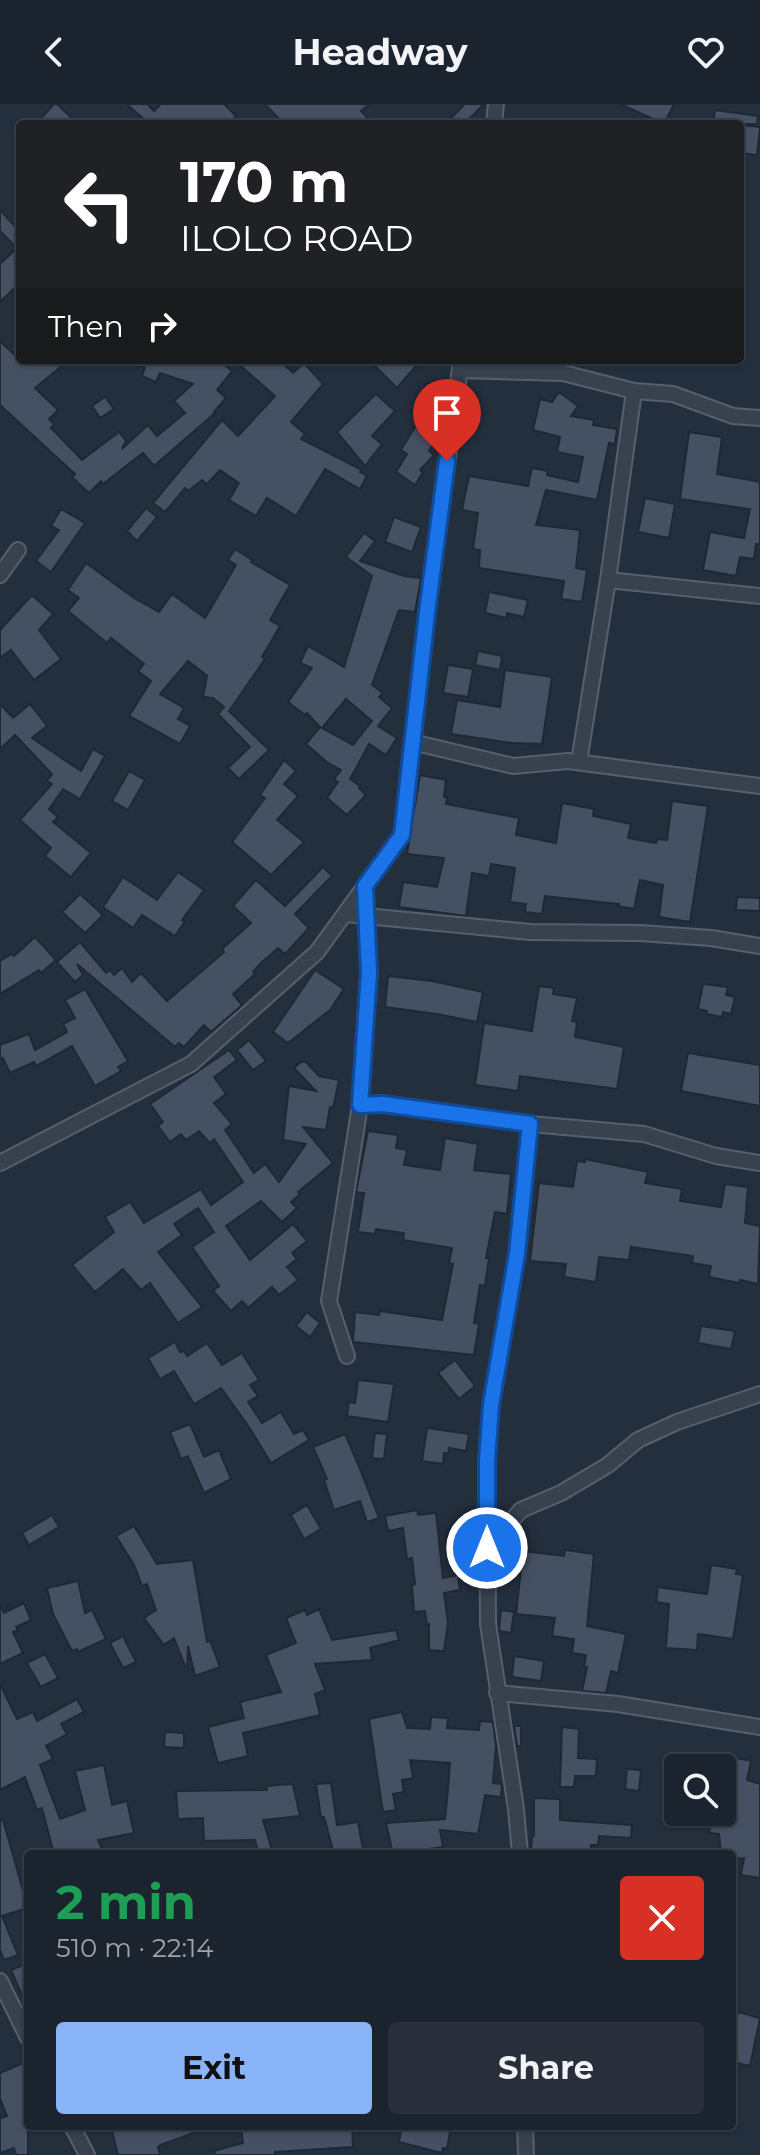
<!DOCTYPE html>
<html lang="en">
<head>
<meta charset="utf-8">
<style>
	body { margin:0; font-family:Montserrat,sans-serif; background:#282f3a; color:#f1f3f6; height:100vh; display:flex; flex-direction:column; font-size:30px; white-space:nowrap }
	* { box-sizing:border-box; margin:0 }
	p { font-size:26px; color:#a0a4aa }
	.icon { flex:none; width:44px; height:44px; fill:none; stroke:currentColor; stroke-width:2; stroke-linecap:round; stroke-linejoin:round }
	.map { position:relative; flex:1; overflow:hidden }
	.sheet { position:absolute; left:24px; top:1746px; width:712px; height:280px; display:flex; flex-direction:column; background:#1b232e; border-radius:8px; box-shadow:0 2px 6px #0004,0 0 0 2px #39404a }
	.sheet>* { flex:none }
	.guide { position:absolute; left:16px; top:16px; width:728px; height:244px; border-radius:8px; box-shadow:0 2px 6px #0004,0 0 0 2px #39404a; background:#202124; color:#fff; overflow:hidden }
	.controls { position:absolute; left:664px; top:1650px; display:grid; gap:16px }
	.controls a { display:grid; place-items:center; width:72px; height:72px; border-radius:8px; background:#1b232e; box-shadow:0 2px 6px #0004,0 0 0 2px #39404a; font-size:40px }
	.pin { position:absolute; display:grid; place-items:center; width:68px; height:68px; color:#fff; margin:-82px -34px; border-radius:50% 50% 50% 0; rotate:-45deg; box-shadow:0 0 8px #0007 }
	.pin .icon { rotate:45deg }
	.me { position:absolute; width:88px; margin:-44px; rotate:0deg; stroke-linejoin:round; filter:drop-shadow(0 0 6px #0008) }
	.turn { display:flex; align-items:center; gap:28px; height:168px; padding:0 32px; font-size:36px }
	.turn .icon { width:104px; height:104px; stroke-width:2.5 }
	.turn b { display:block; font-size:56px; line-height:68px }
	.then { display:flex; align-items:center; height:76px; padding:0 32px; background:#0003; gap:16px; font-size:30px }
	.round { display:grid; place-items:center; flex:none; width:84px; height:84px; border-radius:8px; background:#282f3a }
	.summary { display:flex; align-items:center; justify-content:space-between; height:136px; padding:0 32px }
	h1 { font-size:48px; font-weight:700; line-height:60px; color:#1e9e55 }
	.cta { display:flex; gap:16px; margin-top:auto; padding:16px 32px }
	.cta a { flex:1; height:92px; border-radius:8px; background:#8ab4f8; color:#111; font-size:32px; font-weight:700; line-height:92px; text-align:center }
	.cta a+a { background:#282f3a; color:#f1f3f6 }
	header { display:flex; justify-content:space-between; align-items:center; height:104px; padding:0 32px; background:#1b232e; font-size:36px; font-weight:700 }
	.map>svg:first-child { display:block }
	.building { fill:#455162; stroke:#1f2835; stroke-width:2; fill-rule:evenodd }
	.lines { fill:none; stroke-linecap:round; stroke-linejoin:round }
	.minor-casing { stroke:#565f6c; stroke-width:18 }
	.minor { stroke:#38414e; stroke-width:14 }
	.route-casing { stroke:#114b97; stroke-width:20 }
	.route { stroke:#1a73e8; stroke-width:14 }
</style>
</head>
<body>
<header><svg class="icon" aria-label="back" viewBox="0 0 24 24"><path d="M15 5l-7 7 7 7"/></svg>Headway<svg class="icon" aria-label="heart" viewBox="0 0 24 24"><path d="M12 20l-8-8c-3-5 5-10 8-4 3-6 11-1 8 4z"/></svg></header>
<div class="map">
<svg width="760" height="2051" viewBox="0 0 760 2051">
	<rect width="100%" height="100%" fill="#242f3e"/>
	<g class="building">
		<polygon points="54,0 57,0 78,20 36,20"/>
		<polygon points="126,0 147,0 154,7 161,0 224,0 236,12 228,20 142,20 145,16"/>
		<polygon points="265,0 369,0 361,7 374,20 284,20"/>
		<polygon points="465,0 484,0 464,20 445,20"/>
		<polygon points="620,0 674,0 664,20"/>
		<polygon points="715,6 758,12 757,20 713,20"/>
		<polygon points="740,21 760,23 757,51 740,49"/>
		<polygon points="0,106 20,128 20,179 0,198 0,160 17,144 0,127"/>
		<polygon points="0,237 20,256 69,256 35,284 58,306 49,315 54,320 51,324 82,356 119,328 126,337 122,345 148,321 157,332 185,309 174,297 193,280 160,269 156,278 142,272 145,264 128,259 129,256 218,256 232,267 217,286 226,294 214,308 215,309 154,362 143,349 103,380 101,377 89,389 72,373 75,370 0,301"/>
		<polygon points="234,256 279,256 293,269 304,259 323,280 291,318 305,330 301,335 362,366 360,368 367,372 360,385 325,365 296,412 267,394 256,412 229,396 239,379 220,366 207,380 202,376 188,387 185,384 165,408 153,399 222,316 238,332 275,292"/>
		<polygon points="369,256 421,256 397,284"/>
		<polygon points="426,279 442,285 427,327 437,333 429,347 434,351 420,366 423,368 415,381 396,368 407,350 401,346 423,310 416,307"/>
		<polygon points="559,288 578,302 571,312 594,316 593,321 617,325 615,340 609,339 597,396 546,386 536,421 580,426 576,464 587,466 582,498 561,495 564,477 479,464 480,446 473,445 478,409 462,406 469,372 528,382 532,364 548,367 547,371 578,378 583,353 557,348 560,333 533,326 540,295 552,298"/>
		<polygon points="376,290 395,307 372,332 382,340 365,362 337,328"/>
		<polygon points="105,293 114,305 100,314 92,302"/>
		<polygon points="689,328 722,333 717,370 760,378 760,440 756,440 754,455 740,453 736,472 703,466 710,428 744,434 750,405 680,395"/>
		<polygon points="645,394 675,400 669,434 638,428"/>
		<polygon points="146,404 157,413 137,437 127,427"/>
		<polygon points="61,405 85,419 51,468 36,457 59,426 51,422"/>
		<polygon points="394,413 421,423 412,448 385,438"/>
		<path d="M364 429 375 437 360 457 404 472 421 474 415 508 399 506 372 581 383 589 379 593 392 604 378 622 397 634 386 651 369 640 350 675 360 682 359 684 366 691 347 711 327 694 338 678 334 675 341 666 328 659 306 640 320 623 307 609 305 611 288 598 312 564 300 559 308 542 344 563 372 472 346 453ZM346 595 372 617 353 641 322 624Z"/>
		<polygon points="235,445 252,456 251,458 290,481 270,516 280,522 262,553 265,555 229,607 269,646 239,675 228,664 250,643 218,610 224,603 213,594 203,593 207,572 188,557 160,590 184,604 178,615 190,622 180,640 129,612 151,577 138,567 144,560 111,534 107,539 68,507 79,494 68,486 86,459 134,494 159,508 172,490 205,514 236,461 228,456"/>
		<polygon points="489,488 528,496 524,513 507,509 507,514 485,509"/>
		<polygon points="32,491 53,510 39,526 61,555 34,576 11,546 0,554 0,526"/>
		<polygon points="478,547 502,552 500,566 475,561"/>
		<polygon points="448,561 473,565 468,593 443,589"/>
		<polygon points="505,566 552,573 542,640 512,639 451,630 457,596 500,603"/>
		<polygon points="0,600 13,614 30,600 47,622 32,634 81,667 93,645 105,652 80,695 63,685 49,705 58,713 53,718 91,749 71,773 45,752 51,744 20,716 52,680 47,677 52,670 15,631 0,645"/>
		<polygon points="284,656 296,667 284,680 298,692 277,716 304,738 271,771 232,738 265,694 260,691"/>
		<polygon points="129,667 145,676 128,706 112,697"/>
		<polygon points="420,671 446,676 444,693 447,693 446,700 519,714 516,731 556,739 562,699 594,705 593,712 631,720 628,734 656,739 657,735 667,736 672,697 708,702 690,818 659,813 663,781 640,776 634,805 618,802 619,800 545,792 542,810 525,808 526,800 510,798 515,764 491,760 489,772 472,769 466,812 399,803 403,778 437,783 444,754 407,750"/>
		<polygon points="323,763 332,772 295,810 309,824 285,850 278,844 261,859 253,868 255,870 233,890 242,901 211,928 204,921 184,943 179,939 175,943 77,860 83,871 75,878 57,858 80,838 106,869 110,866 114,871 122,864 132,878 141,869 167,897 224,848 222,845 251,819 233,802 256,776 285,802"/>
		<polygon points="178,768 204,786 182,816 185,817 175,832 142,811 133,824 103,803 123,773 157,796"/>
		<polygon points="80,790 103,811 85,829 62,808"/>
		<polygon points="737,793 760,794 760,807 736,806"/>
		<polygon points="35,833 56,856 41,869 39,866 0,890 0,857 12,850 14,852"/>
		<polygon points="315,866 344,885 330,906 288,939 273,928"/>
		<polygon points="388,872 432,877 483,888 477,918 437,910 385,903"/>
		<polygon points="703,880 728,883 726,891 735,893 731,910 723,908 722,913 707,910 707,907 698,905"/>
		<polygon points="539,882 554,884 553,890 577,894 572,917 577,918 575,933 624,943 617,985 520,972 518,987 475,981 484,919 532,927"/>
		<polygon points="85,885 128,957 118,963 121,967 95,982 72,942 36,962 34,958 10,969 3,954 0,955 0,941 29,930 35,946 67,928 63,920 75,914 65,896"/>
		<polygon points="249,936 266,957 253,966 237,946"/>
		<polygon points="229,946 237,956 214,973 226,990 214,999 232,1020 225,1026 254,1069 265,1060 279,1078 306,1040 283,1036 289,982 316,987 294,964 301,958 306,958 319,972 339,976 333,1004 330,1003 326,1026 303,1023 333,1059 298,1088 300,1090 291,1098 297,1104 282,1118 261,1097 226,1122 250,1156 293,1120 307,1137 292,1149 297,1155 287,1163 298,1176 279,1191 272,1183 248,1204 242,1197 231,1207 213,1187 219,1182 192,1143 214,1128 198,1104 174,1120 182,1131 158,1148 202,1203 178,1219 150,1179 141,1186 123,1165 95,1188 72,1161 114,1128 105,1113 130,1098 144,1119 201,1085 211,1101 243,1078 214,1035 210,1039 199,1027 186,1036 181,1030 170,1038 158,1022 163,1018 150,1000"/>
		<polygon points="688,949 760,961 760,1002 681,987"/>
		<polygon points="368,1027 398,1031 396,1044 407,1046 404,1061 440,1066 445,1034 478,1040 474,1066 511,1070 507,1110 495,1108 486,1154 489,1154 485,1182 480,1181 474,1219 479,1220 474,1251 353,1238 355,1208 379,1211 380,1207 442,1216 453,1160 449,1159 452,1144 403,1136 404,1129 376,1125 375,1130 358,1128 364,1089 356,1088"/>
		<polygon points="585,1055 648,1068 645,1079 682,1085 680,1097 721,1103 725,1080 748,1083 745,1119 760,1122 758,1180 740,1176 739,1179 709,1173 711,1162 692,1159 693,1152 631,1143 629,1156 599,1153 596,1178 564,1173 566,1160 530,1157 539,1079 573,1083 577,1057 585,1058"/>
		<polygon points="307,1208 320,1219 310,1233 296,1222"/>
		<polygon points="701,1222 735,1227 731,1245 698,1239"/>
		<polygon points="175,1238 180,1248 184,1247 187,1252 207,1239 222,1261 242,1249 259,1276 250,1281 258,1292 248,1298 262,1319 281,1308 294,1330 303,1326 309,1336 271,1359 249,1323 221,1284 194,1300 174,1267 160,1275 148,1254"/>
		<polygon points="455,1256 475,1282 459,1295 438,1269"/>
		<polygon points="358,1276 394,1280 388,1318 347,1312 349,1298 355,1299"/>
		<polygon points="190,1320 204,1353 219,1346 231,1375 204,1389 188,1352 181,1355 170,1328"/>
		<polygon points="427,1324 469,1330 466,1347 449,1344 448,1350 444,1349 443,1360 422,1357"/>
		<polygon points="375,1329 387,1330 384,1355 372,1354"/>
		<polygon points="345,1330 360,1365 379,1414 367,1418 360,1397 334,1406 324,1376 327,1375 313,1343"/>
		<polygon points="307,1401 321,1425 304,1435 291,1411"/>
		<polygon points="417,1406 418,1411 436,1409 443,1474 458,1471 460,1486 444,1489 448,1519 444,1547 429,1546 429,1520 427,1521 425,1507 414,1508 412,1481 415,1480 412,1454 407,1455 403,1424 388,1427 385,1412"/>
		<polygon points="52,1411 59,1423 29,1441 22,1429"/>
		<polygon points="134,1422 157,1460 193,1456 207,1538 210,1537 220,1563 195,1572 188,1542 187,1567 174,1534 164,1541 144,1514 156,1506 147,1480 142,1482 134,1461 116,1432"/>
		<polygon points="565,1446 594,1450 587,1522 626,1530 618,1569 611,1567 606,1589 582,1587 587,1563 584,1562 586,1551 572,1549 574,1535 552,1532 555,1514 516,1510 523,1447 564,1452"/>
		<polygon points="711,1461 737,1465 736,1470 743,1471 733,1535 698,1530 697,1546 666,1544 669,1500 656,1498 658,1483 707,1490"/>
		<polygon points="78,1477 85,1509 92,1506 106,1535 78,1548 77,1545 72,1547 53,1510 47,1484"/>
		<polygon points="24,1499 31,1516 16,1523 18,1526 13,1528 23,1549 0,1560 0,1501 4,1509"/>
		<polygon points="319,1505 332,1536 396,1526 399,1536 370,1544 372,1556 315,1560 325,1586 315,1590 320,1611 243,1629 248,1652 218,1659 208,1623 244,1614 240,1598 281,1588 266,1551 296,1539 286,1514 305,1506 307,1511"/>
		<polygon points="501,1506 514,1508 511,1529 499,1527"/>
		<polygon points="123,1532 136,1558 123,1564 110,1539"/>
		<polygon points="45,1550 58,1574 41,1583 27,1559"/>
		<polygon points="514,1552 544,1557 541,1577 512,1573"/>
		<polygon points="0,1580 17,1615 33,1608 37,1617 77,1595 84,1608 61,1620 67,1630 46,1642 53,1655 40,1661 60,1715 85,1706 75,1667 104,1661 112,1701 127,1697 134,1729 98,1736 104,1750 54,1750 42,1704 37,1706 25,1673 0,1686"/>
		<polygon points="402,1608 407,1624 430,1625 431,1613 448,1614 447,1624 479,1626 480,1617 493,1618 496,1642 493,1679 502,1680 501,1693 485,1691 478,1730 440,1726 443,1743 393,1750 386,1719 445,1715 448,1686 450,1659 410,1656 413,1674 402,1676 404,1688 393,1690 396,1706 383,1708 369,1615"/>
		<polygon points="514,1622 521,1622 521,1642 517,1642"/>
		<polygon points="562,1623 579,1625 578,1654 597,1655 596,1672 575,1672 574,1683 560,1683"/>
		<polygon points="165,1628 184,1629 184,1644 164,1643"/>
		<polygon points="722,1651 751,1657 747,1676 760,1680 760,1774 741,1771 744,1754 732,1755 732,1750 721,1750 719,1730 709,1729 712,1713 732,1717 736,1691 722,1688"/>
		<polygon points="627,1665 641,1666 639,1687 625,1685"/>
		<polygon points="331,1679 337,1721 358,1718 363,1746 334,1750 324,1713 321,1713 316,1680"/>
		<polygon points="291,1680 293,1681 300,1712 263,1716 272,1746 259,1750 255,1736 204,1737 203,1714 178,1715 176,1687 267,1686 266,1682"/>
		<polygon points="534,1694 560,1695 560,1716 632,1721 631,1734 599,1732 598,1741 591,1741 591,1750 531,1747 532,1732 534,1732"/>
		<polygon points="3,1716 28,1804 2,1812 18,1851 4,1856 0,1846 0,1717"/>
		<polygon points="28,1859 28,1905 11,1866"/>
		<polygon points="738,1908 760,1914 750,1962 732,1958 732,1919 735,1920"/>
		<polygon points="28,1957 28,2051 16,2051 14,2044 0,2049 0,2014 7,2012 0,1995 0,1969"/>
		<polygon points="111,2022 207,2022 207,2024 160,2041 158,2043 160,2051 118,2051"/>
		<polygon points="241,2022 352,2022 353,2043 275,2048 275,2051 215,2051 214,2047 243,2039"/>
		<polygon points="402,2022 451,2022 447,2045 443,2044 442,2049 399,2038"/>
	</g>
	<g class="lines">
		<g class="minor-casing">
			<g id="minor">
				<polyline points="494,20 496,0"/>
				<polyline points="460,266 563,269 634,287 673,290 733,312 760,314"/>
				<polyline points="0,471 18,446"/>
				<polyline points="608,476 760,492"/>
				<polyline points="412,638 513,662 568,657 760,682"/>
				<polyline points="579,658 608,476 634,287"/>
				<polyline points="345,810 530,828 640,829 711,834 760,842"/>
				<polyline points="360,1001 383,1000 530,1020 644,1030 716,1052 760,1059"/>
				<polyline points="0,1059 191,960 317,848 402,731 427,509 461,256"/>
				<polyline points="347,1252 329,1197 360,1001 369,869 365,782"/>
				<polyline points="487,1444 521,1406 561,1389 608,1361 638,1336 677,1318 760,1290"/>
				<polyline points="497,1589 618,1600 760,1623"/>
				<polyline points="520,1750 516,1705 488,1520 487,1357 491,1301 517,1150 530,1020"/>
				<polyline points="0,1877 28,1934"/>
				<polyline points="72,2022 87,2051"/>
				<polyline points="525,2022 526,2051"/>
			</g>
		</g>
		<use href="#minor" class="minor"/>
	</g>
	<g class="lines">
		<g class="route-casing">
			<polyline id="route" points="447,357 427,509 402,731 365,782 369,869 360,1001 383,1000 530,1020 517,1150 491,1301 487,1357 487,1444"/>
		</g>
		<use href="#route" class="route"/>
	</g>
</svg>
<div class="controls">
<a><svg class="icon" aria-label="search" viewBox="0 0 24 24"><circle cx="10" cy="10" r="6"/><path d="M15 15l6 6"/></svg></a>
</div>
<div class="pin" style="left:447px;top:357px;background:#d93025"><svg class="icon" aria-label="arrive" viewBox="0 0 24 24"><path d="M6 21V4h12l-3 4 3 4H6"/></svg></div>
<svg class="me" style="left:487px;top:1444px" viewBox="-20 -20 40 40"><circle r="17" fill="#1a73e8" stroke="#fff" stroke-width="3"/><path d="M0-11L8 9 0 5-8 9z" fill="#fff"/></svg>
<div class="guide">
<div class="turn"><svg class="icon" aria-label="left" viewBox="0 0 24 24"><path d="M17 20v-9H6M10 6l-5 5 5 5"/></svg><div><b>170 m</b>ILOLO ROAD</div></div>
<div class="then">Then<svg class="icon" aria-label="right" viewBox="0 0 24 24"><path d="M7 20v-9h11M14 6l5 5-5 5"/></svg></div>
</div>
<section class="sheet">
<div class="summary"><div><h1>2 min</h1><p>510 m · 22:14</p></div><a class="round" style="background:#d93025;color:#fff"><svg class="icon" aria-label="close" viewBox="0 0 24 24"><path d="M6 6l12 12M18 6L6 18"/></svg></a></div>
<div class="cta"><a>Exit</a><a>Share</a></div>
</section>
</div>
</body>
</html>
